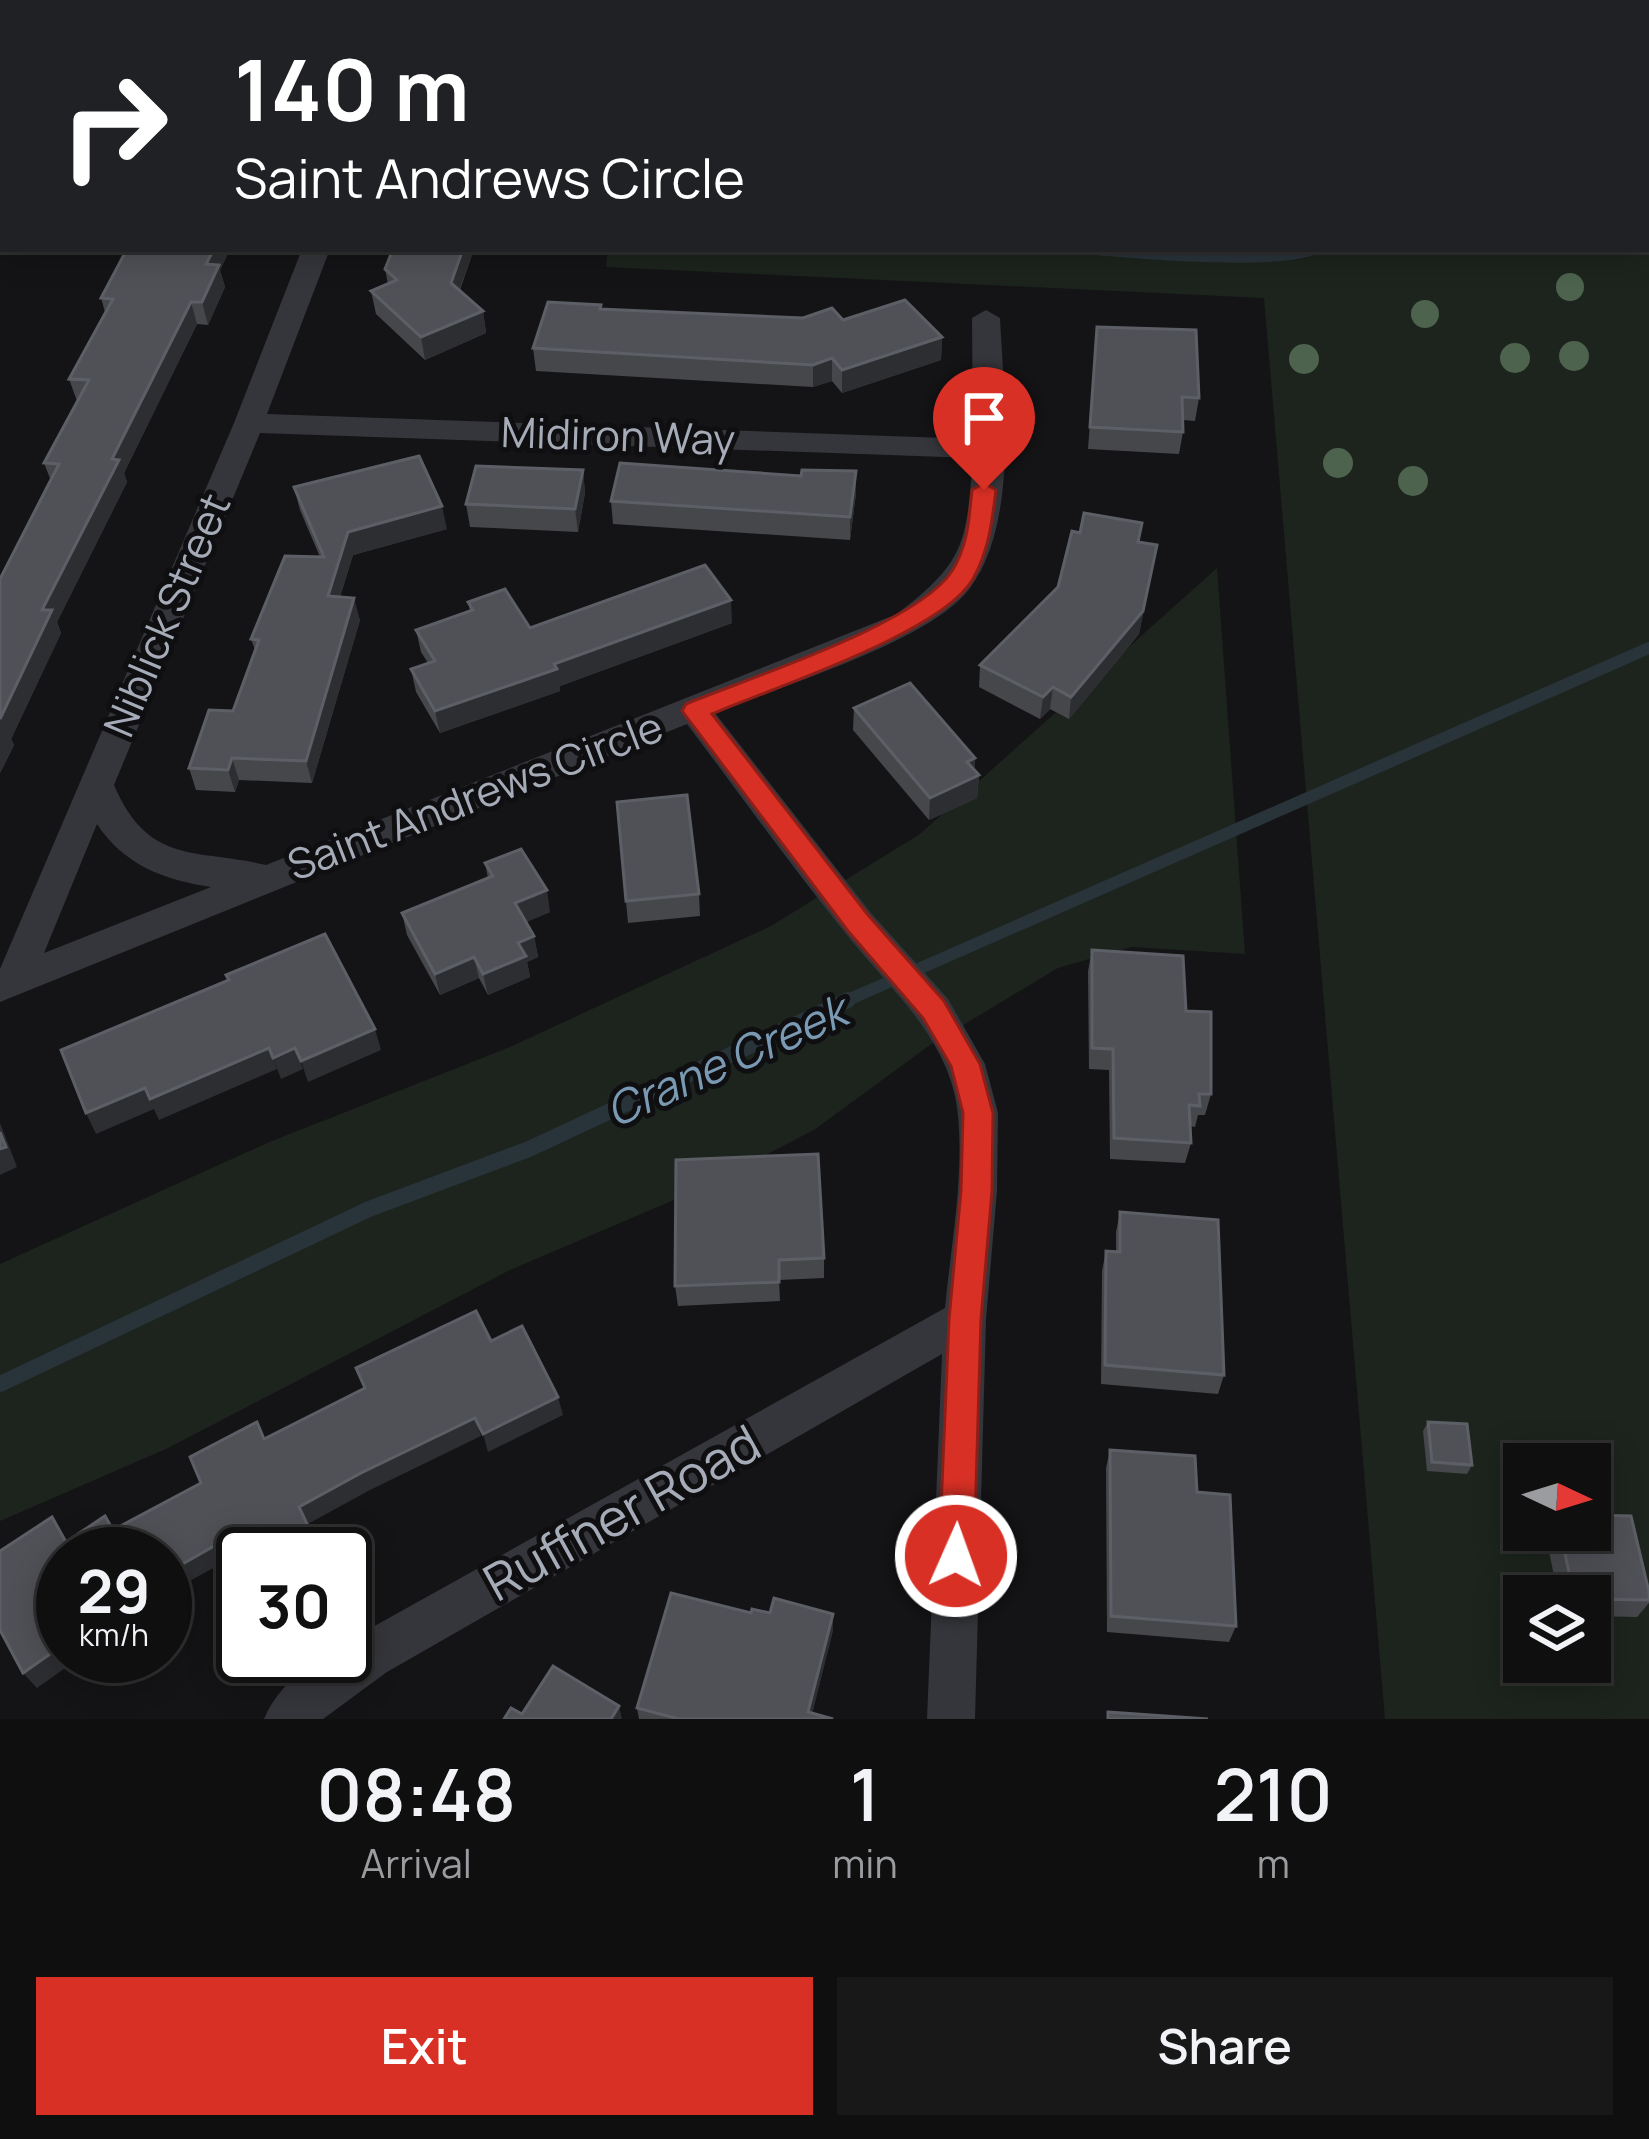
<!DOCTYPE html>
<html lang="en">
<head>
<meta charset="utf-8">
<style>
	body { margin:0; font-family:Manrope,sans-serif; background:#181819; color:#f1f3f6; height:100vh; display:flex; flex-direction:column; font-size:45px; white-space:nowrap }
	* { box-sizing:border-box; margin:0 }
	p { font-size:39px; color:#9b9c9f }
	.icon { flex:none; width:66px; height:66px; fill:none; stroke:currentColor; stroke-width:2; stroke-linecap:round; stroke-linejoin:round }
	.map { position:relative; height:1719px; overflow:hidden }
	.details { display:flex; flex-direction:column; background:#0f0f10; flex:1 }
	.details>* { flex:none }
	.banner { position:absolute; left:0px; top:0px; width:1650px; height:252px; box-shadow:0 6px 30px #0003,0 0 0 3px #2f2f30; background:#202124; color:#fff; overflow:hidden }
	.needle { width:78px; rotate:94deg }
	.fabs { position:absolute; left:1503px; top:1443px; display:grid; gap:24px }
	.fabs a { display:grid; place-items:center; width:108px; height:108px; border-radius:0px; background:#0f0f10; box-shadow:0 6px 30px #0003,0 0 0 3px #2f2f30; font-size:60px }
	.speed { position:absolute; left:36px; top:1527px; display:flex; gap:24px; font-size:60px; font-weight:700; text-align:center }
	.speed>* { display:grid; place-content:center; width:156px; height:156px; border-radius:50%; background:#0f0f10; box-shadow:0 6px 30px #0003,0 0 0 3px #2f2f30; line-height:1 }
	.speed small { font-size:30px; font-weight:400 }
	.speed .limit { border:6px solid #111; border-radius:18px; background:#fff; color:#111 }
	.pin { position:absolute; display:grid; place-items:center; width:102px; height:102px; color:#fff; margin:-123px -51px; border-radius:50% 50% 50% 0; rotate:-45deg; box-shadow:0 0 12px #0007 }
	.pin .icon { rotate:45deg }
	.me { position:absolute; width:132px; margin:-66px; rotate:2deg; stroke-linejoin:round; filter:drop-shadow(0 0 9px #0008) }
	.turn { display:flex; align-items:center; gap:42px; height:252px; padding:0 36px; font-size:54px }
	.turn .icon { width:156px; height:156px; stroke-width:2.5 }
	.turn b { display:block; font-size:84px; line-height:102px }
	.eta { display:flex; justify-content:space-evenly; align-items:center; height:204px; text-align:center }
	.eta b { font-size:72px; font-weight:600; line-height:84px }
	.primary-button { display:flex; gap:24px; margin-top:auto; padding:24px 36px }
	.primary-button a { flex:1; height:138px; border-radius:0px; background:#d93025; color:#fff; font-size:48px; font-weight:600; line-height:138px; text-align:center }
	.primary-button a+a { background:#181819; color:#f1f3f6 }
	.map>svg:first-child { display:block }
	.green { fill:#1c241d; fill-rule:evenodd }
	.water { fill:#29333a }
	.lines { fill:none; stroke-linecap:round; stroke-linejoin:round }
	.stream-far1 { stroke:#29333a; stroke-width:12 }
	.stream { stroke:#29333a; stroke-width:16 }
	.street { fill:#35363b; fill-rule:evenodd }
	.tree { fill:#4d634e }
	.wall { fill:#45474b }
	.shaded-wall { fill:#2d2e31 }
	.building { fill:#505157; stroke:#5d5f66; stroke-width:3 }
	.route { fill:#d93025; stroke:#8d1f18; stroke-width:3 }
	.labels { text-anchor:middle; stroke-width:10; stroke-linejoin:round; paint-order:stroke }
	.street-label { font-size:42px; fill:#a5abb7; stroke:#0f0f11 }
	.water-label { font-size:45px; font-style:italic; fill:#7a9ab4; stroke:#0f0f11 }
	.near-street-label { font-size:51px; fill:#a5abb7; stroke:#0f0f11 }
</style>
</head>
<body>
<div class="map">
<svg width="1649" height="1719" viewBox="0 0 1649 1719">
	<rect width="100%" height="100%" fill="#141416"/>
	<g class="green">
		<path d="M636 0H1649V1719H1385L1264 298 606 267 608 249H1647V3ZM1524 1464H1590V1530H1524ZM1524 1596H1590V1662H1524Z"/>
		<polygon points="1217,568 1245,954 1131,947 1058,968 930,1045 814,1130 695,1191 510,1270 166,1449 0,1521 0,1264 267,1143 510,1047 771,926 920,834"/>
	</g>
	<path class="water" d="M1035 249H1324C1297 277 1082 254 1035 249Z"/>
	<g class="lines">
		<polyline class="stream-far1" points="841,1003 1649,648"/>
		<polyline class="stream" points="0,1384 369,1209 529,1149 848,1000"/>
		<g class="street">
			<rect x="0" y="18" width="3" height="14"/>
			<path d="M302 249H330L267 414 973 439 972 318 986 310 1000 318C1004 397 1019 522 970 588 930 642 780 686 715 713L871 913 948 999 985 1064 998 1113 997 1191 986 1319 975 1719H927L942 1354 387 1672 323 1719H264C277 1688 310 1656 345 1656V1643L353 1638 945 1308C951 1245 964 1178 958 1115 951 1038 887 987 843 930 789 863 739 793 687 724L0 1002V969L234 423ZM260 433 973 458C966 544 966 561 897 614L266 865C195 848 149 866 114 785ZM97 824C124 865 164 880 211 887L44 953Z"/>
		</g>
	</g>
	<g class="tree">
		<circle cx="1570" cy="287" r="14"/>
		<circle cx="1425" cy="314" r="14"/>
		<circle cx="1574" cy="356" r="15"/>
		<circle cx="1515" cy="358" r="15"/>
		<circle cx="1304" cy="359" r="15"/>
		<circle cx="1338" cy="463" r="15"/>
		<circle cx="1413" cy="481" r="15"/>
	</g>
	<g class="wall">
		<polygon points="288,0 407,0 406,3"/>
		<polygon points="127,249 230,249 220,270 225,287 208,325 197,324 124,473 127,482 57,622 61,633 11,739 14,745 0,773 51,481 44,463 77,401 69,379 105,312 101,298"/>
		<polygon points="393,249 474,249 460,290 483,311 486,333 425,360 376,314 371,291 388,284 385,269"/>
		<polygon points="601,309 843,320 942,337 941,360 842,393 832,381 813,387 536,371 533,348"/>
		<polygon points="1097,327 1199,398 1195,421 1183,420 1183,432 1179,454 1088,449"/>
		<polygon points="583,470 585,493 578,532 470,527 466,504"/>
		<polygon points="856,471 856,493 850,540 613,524 611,501"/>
		<polygon points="294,487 447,529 353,555 340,597 360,620 312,783 239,780 235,792 196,790 189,768 233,711 255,650 251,639 320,557 300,510"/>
		<polygon points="1139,542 1157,545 1139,634 1069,719 1050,709 1040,719 979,687 980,665"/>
		<polygon points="468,602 530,628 732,623 560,686 560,691 440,733 416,692 411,669 428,663 421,652 416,630 470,611"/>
		<polygon points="854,708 975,758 974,771 979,775 977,798 929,820 853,730"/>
		<polygon points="617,802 699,894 700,916 628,923"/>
		<polygon points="485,863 550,912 526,922 534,936 538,957 527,962 530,977 488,995 479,978 440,995 407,935 402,913 488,878"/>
		<polygon points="1092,950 1186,1011 1211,1094 1205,1115 1198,1115 1195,1127 1190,1126 1191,1143 1185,1163 1110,1159 1109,1070 1089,1069 1088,971"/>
		<polygon points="676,1160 824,1258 824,1278 779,1280 780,1301 678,1306 675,1286"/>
		<polygon points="1120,1212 1224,1375 1218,1394 1101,1384 1102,1271 1106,1251 1116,1252 1116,1232"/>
		<polygon points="1428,1422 1472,1465 1467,1474 1427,1471 1423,1431"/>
		<polygon points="1110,1450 1197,1492 1236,1626 1229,1642 1107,1632 1106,1468"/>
		<polygon points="1590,1530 1649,1592 1649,1603 1637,1617 1590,1616 1590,1596 1558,1596 1545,1531"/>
		<polygon points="751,1613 833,1630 812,1713 833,1719 639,1719 637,1708"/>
	</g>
	<g class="shaded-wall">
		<rect x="542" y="0" width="44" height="3"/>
		<polygon points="3,174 3,209 0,214 0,179"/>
		<polygon points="214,249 230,249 220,270 225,287 208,325 202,302 206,264"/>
		<polygon points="463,249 474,249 454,305 451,283"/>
		<polygon points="191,302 197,324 124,473 127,482 57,622 61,633 11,739 14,745 0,773 0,719 42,610 112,459"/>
		<polygon points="483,311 486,333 425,360 421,337"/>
		<polygon points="942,337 941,360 842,393 842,370"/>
		<polygon points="832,358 832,381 813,387 813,365"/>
		<polygon points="583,470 585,493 578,532 575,509"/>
		<polygon points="856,471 856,493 850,540 850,517"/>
		<polygon points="442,506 447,529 353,555 333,619 328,596 348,532"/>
		<polygon points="1157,545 1139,634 1069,719 1071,697"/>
		<polygon points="354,598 360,620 312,783 306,761"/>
		<polygon points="731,600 732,623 560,686 560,691 440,733 435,711 554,664"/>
		<polygon points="1053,687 1050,709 1040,719 1043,697"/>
		<polygon points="232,758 239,780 235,792 228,770"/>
		<polygon points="975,758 974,778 979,775 977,798 929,820 930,798 967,762"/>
		<polygon points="547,890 550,912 519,925 515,903"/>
		<polygon points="534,936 538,957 527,962 530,977 488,995 483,974 518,943"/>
		<polygon points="474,957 479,978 440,995 435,974"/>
		<polygon points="375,1029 381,1050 308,1082 301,1061"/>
		<polygon points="269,1048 277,1069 159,1120 154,1109 96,1134 86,1113 145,1088"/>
		<polygon points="295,1048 303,1069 281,1079 273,1058"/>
		<polygon points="0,1123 17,1167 0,1175"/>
		<polygon points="558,1397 563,1415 488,1452 483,1434"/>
		<polygon points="475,1418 481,1436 368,1491 308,1524 316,1543 296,1554 256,1554 299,1507 361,1473"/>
		<polygon points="230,1537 239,1554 186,1583 165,1598 165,1574"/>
		<polygon points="833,1614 833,1630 811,1719 808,1712"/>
		<polygon points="63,1645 63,1656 82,1656 37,1688 23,1673"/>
		<polygon points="619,1706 622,1719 611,1719"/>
	</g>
	<g class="building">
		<polygon points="3,81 3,174 0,179 0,86"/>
		<polygon points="127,249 214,249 206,264 219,265 202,302 191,302 112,459 119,460 42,610 52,610 0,719 0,579 59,464 44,463 89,380 69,379 113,299 101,298"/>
		<polygon points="393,249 463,249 451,283 483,311 421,337 371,291 397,280 385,269"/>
		<polygon points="905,300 942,337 842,370 832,358 813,365 533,348 548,302 601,305 600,309 803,318 832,308 843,320"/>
		<polygon points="1097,327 1196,330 1199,398 1182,397 1183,432 1090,427"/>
		<polygon points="419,456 442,506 348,532 328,596 354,598 306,761 232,758 228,770 189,768 209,710 233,711 259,640 251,639 285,556 324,557 294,487"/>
		<polygon points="620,463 801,476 802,470 856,471 850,517 611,501"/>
		<polygon points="476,466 583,470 575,509 466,504"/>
		<polygon points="1084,513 1142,523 1138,542 1157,545 1143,611 1071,697 1053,687 1043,697 980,665 1058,587 1072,531 1080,533"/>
		<polygon points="705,565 731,600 554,664 557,669 435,711 411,669 435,661 416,630 473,610 468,602 505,589 530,628"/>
		<polygon points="910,683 975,758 967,762 979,775 930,798 854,708"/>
		<polygon points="687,795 699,894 626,901 617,802"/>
		<polygon points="521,849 547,890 515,903 534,936 518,943 526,956 483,974 474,957 435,974 402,913 493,876 485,863"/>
		<polygon points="325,934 375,1029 301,1061 295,1048 273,1058 269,1048 150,1099 145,1088 86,1113 61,1050 229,980 226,975"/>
		<polygon points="1092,950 1183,956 1186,1011 1211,1012 1211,1094 1199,1094 1200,1106 1189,1105 1191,1143 1114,1138 1113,1049 1092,1048"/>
		<polygon points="0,1132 6,1147 0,1149"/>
		<polygon points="818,1154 824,1258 779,1260 779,1282 675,1286 676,1160"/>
		<polygon points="1120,1212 1218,1220 1224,1375 1105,1365 1106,1251 1120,1252"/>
		<polygon points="476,1311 491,1341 522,1326 558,1397 483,1434 475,1418 361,1473 299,1507 308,1526 256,1554 243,1554 243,1561 240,1563 230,1537 165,1574 165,1554 63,1554 63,1645 23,1673 0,1630 0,1551 52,1517 66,1542 105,1516 113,1530 201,1483 190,1457 257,1422 264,1439 365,1388 356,1368"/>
		<polygon points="1428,1422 1467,1424 1472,1465 1432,1462"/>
		<polygon points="1110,1450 1195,1456 1197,1492 1230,1495 1236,1626 1111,1616"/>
		<polygon points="1590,1515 1631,1516 1649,1592 1649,1600 1590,1599 1590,1596 1574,1596 1560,1530 1590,1530"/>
		<polygon points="671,1593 751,1613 752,1609 770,1613 774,1598 833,1614 808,1712 833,1719 679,1719 637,1708"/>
		<polygon points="553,1666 619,1706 611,1719 504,1719 511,1708 522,1714"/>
		<polygon points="1108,1712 1208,1719 1108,1719"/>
	</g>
	<path class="route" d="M984 483 996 490C992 522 989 550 973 579 942 633 772 688 712 714L868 915 944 1001 980 1064 993 1113 992 1191 981 1319 974 1556 969 1568 956 1573 944 1568 939 1556 949 1319 961 1191 963 1113 951 1066 923 1018 848 931 682 711 686 704C748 678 918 624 952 571 968 546 969 519 972 490Z"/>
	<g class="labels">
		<g class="street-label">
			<text transform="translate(618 436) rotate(2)" y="15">Midiron Way</text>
			<text transform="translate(167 615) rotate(-67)" y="15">Niblick Street</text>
			<text transform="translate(475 796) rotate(-21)" y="15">Saint Andrews Circle</text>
		</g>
		<g class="water-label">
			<text transform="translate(726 1061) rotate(-24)" y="16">Crane Creek</text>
		</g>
		<g class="near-street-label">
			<text transform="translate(622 1513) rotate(-29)" y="18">Ruffner Road</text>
		</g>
	</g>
</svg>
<div class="fabs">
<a><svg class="needle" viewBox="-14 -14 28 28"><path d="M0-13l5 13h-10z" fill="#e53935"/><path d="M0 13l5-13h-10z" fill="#9b9c9f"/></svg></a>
<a><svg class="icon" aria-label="layers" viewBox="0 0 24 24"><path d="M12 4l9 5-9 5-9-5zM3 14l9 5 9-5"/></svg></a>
</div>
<div class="speed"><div>29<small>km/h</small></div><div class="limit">30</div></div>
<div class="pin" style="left:984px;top:490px;background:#d93025"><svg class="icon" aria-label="arrive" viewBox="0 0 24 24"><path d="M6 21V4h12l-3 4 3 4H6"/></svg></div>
<svg class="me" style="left:956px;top:1556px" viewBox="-20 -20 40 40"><circle r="17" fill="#d93025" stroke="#fff" stroke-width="3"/><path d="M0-11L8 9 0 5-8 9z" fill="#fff"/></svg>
<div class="banner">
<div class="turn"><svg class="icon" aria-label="right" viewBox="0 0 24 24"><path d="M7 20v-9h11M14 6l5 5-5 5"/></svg><div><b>140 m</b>Saint Andrews Circle</div></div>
</div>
</div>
<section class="details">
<div class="eta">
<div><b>08:48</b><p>Arrival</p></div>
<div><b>1</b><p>min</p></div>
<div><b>210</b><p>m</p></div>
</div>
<div class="primary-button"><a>Exit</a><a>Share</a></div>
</section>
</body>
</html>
